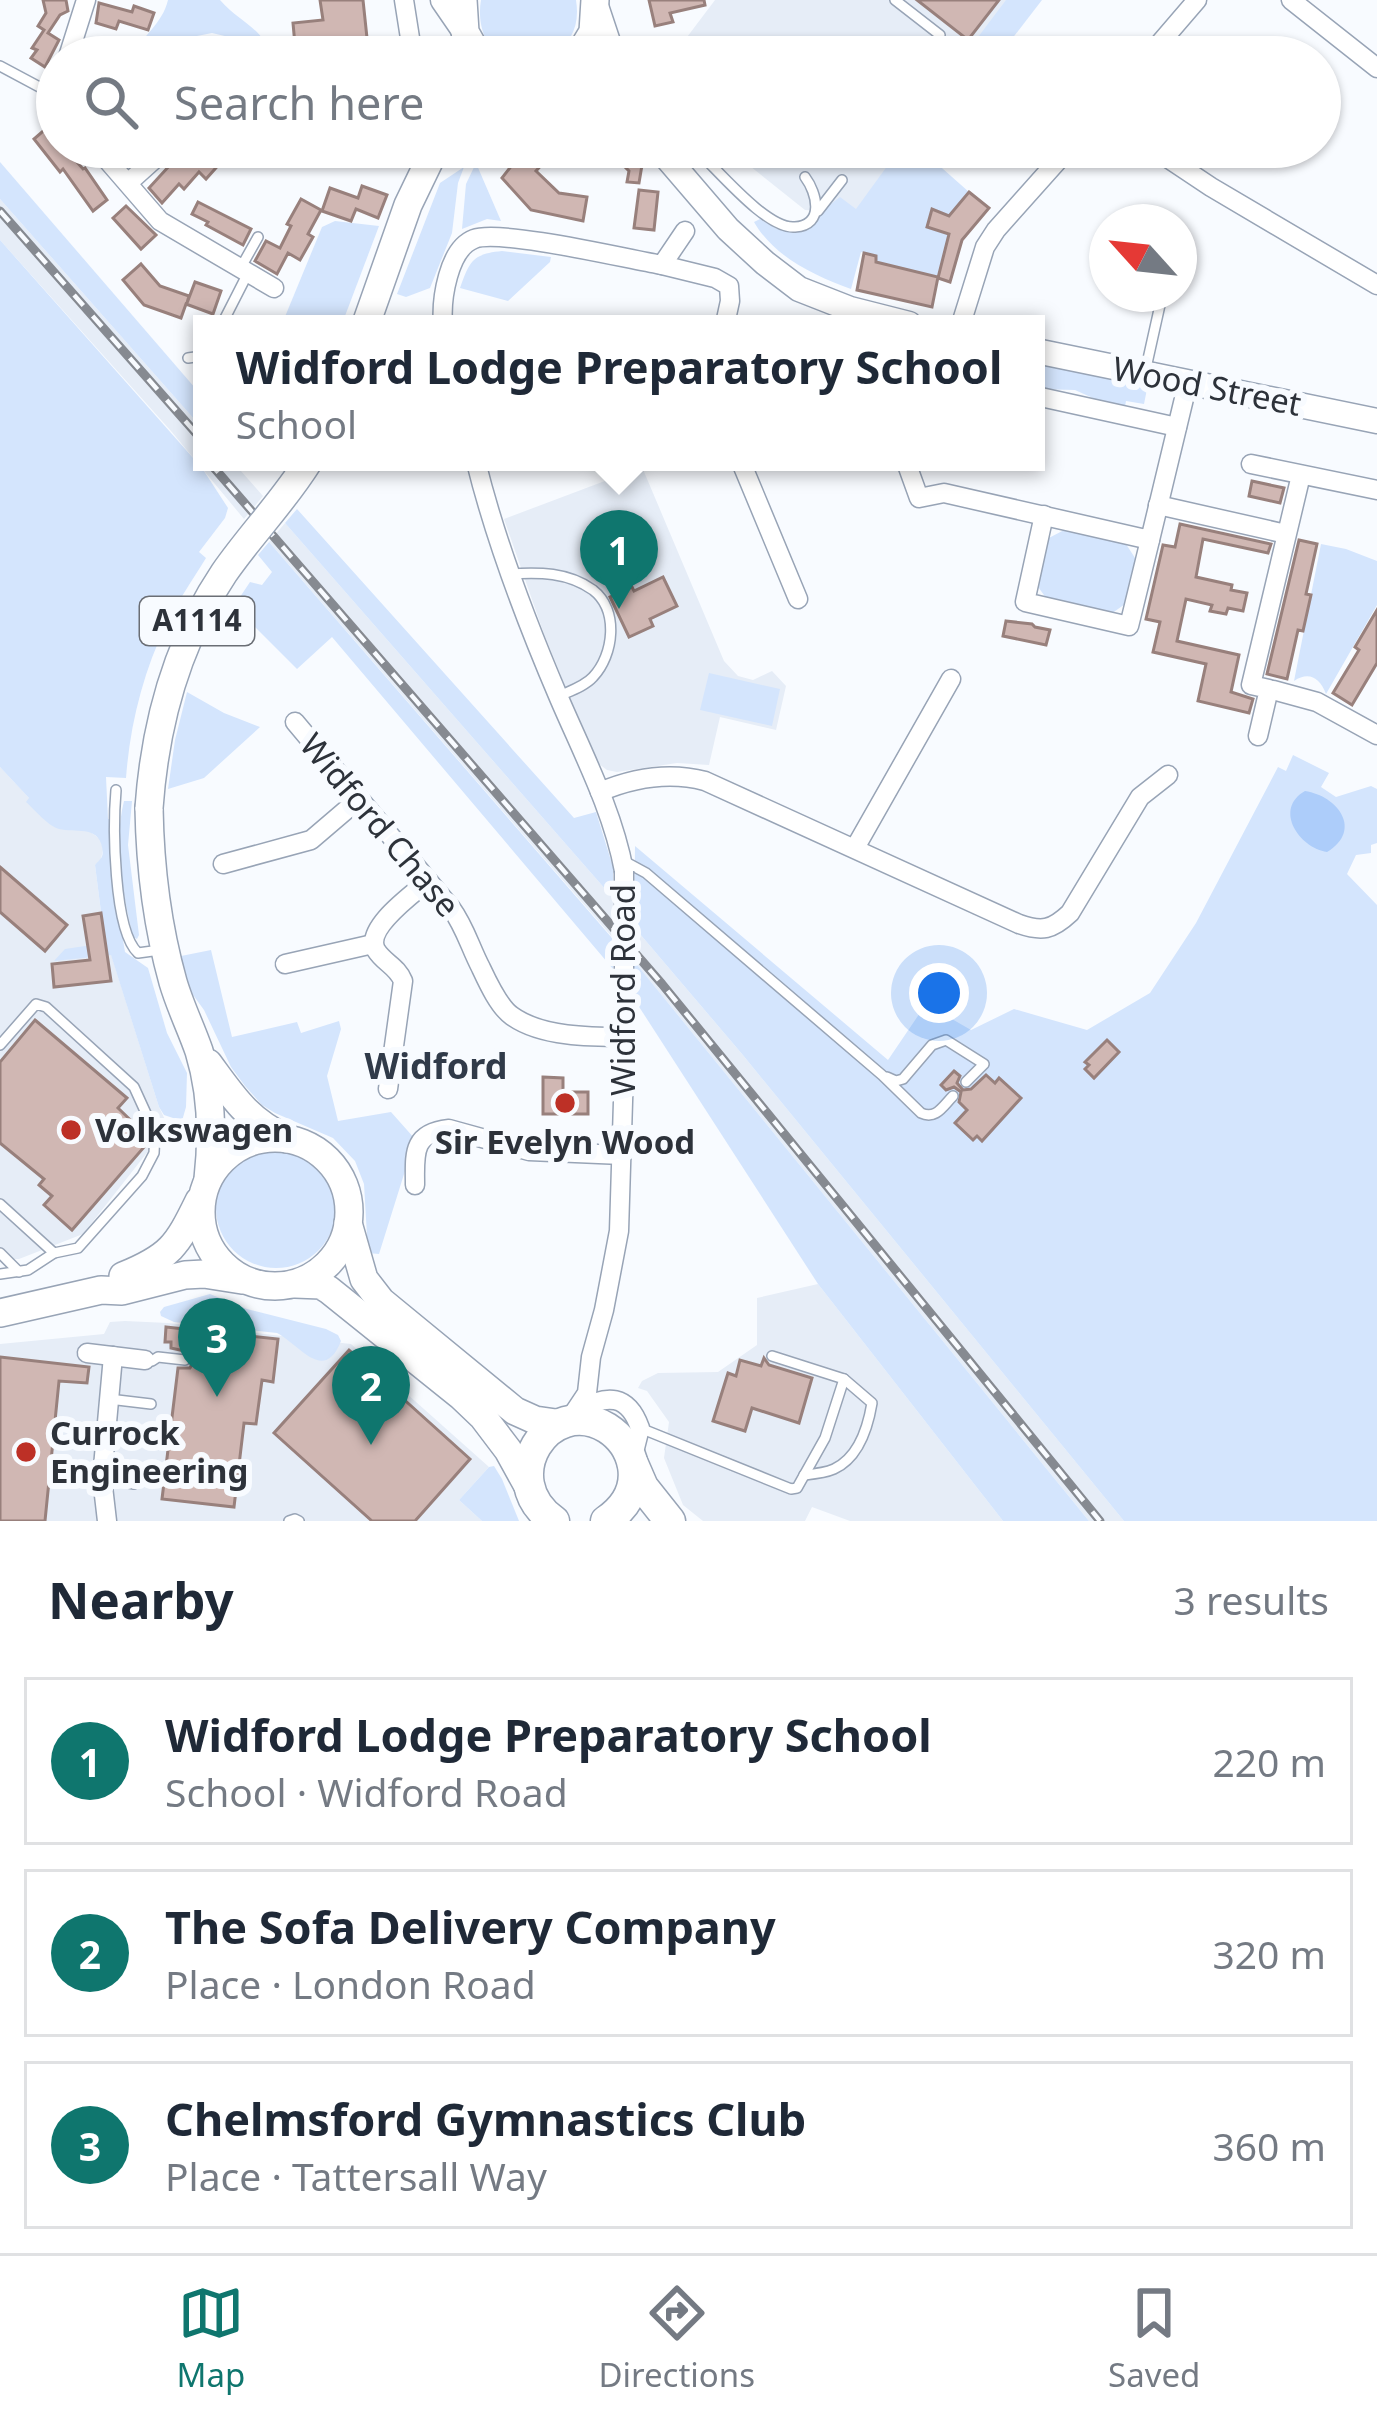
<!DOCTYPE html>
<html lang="en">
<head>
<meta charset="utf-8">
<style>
  body { margin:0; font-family:"Noto Sans",sans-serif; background:#f6f6f7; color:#1f2937 }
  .compass { position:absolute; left:1089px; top:204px; width:108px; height:108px; border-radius:50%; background:#fff; box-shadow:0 3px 9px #0004; rotate:297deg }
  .you { position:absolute; left:939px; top:993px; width:42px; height:42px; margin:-30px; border:9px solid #fff; border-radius:50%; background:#1a73e8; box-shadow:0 0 0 18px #1a73e833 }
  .badge { display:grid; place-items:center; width:78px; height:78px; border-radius:50%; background:#0f766e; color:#fff; font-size:39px; font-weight:700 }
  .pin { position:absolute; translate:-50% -99px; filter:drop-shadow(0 3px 6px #0008) }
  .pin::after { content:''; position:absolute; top:63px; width:42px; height:36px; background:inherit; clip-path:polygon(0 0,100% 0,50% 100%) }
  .popup { position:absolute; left:193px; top:315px; width:852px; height:156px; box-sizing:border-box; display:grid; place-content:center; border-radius:0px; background:#fff; filter:drop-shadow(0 3px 9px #0005); font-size:39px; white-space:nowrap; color:#747a83 }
  .popup b { font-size:45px; color:#1f2937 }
  .popup::after { content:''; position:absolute; left:50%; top:100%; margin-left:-24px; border:24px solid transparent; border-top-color:#fff }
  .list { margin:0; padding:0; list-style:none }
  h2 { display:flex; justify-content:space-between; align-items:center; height:156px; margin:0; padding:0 48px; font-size:51px }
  h2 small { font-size:39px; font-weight:400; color:#747a83 }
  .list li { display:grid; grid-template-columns:78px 1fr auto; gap:36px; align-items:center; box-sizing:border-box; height:168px; margin:0 24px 24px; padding:0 24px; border:3px solid #e0e1e3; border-radius:0px }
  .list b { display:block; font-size:45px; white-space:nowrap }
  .list p { margin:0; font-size:39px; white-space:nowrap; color:#747a83 }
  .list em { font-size:39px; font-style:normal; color:#747a83 }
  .icon { flex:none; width:66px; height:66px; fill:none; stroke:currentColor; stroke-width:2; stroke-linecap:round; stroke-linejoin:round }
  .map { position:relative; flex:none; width:1377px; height:1521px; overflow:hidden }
  .search { position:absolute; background:#fff; box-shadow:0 3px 9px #0004; left:36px; right:36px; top:36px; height:132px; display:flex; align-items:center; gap:30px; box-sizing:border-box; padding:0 42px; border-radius:66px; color:#747a83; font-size:45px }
  .sheet { height:732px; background:#fff }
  nav { display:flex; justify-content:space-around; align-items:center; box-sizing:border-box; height:168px; border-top:3px solid #e0e1e3; background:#fff; font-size:33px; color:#747a83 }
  nav a { display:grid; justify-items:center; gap:6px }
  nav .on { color:#0f766e }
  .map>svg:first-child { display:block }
  .built { fill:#e6edf7 }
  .green { fill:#d4e5fd }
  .water { fill:#adcdfa }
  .building { fill:#d0b7b3; stroke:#98807c; stroke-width:3 }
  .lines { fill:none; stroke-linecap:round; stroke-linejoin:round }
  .service-casing { stroke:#98a4b6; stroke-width:12 }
  .minor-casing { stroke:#98a4b6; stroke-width:21 }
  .secondary-casing { stroke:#98a4b6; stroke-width:27 }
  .primary-casing { stroke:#98a4b6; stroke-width:30 }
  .trunk-casing { stroke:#98a4b6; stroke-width:33 }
  .service { stroke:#fff; stroke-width:9 }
  .minor { stroke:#fff; stroke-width:18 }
  .secondary { stroke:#fff; stroke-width:24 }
  .primary { stroke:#fff; stroke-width:27 }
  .trunk { stroke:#fff; stroke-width:30 }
  .rail-casing { stroke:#868a91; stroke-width:9 }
  .rail { stroke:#f8fbff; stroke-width:4.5; stroke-dasharray:14; stroke-linecap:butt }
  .minor-bridge-casing { stroke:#98a4b6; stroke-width:21; stroke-linecap:butt }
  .primary-bridge-casing { stroke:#98a4b6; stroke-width:30; stroke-linecap:butt }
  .minor-bridge { stroke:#fff; stroke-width:18 }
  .primary-bridge { stroke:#fff; stroke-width:27 }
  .poi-dot { fill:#bd3026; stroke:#f8fbff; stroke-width:4.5 }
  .labels { text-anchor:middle; stroke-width:12; stroke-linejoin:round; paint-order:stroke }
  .shield { fill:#f8fbff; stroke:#6a6e75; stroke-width:3 }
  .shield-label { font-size:30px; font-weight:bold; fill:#2d323a }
  .street-label { font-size:33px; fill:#2d323a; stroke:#f8fbff }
  .poi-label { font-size:33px; font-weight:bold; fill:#2d323a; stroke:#f8fbff; text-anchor:start }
  .neighbourhood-label { font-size:36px; font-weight:bold; fill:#303a49; stroke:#f8fbff }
</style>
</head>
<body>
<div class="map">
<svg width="1377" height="1521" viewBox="0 0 1377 1521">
  <rect width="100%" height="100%" fill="#f8fbff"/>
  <g class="built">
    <path d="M715,0H1013L972,57H672Z"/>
    <path d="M726,147H907L859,214L805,210Z"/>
    <path d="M0,199L202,428V462H233L263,496L244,519L171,431L0,240Z"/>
    <path d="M642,467L724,661L738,676L753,680L772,671L786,686L776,730L720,717L709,765L677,763L617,772L607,770L599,764L593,754L544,634L504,519Z"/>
    <path d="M285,523L613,898V938L269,542Z"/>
    <path d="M0,767L30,799L70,828L89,831L100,839L103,849L101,859L95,865L105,943L56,960L111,954L159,1107L168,1126L83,1234L19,1259H0Z"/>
    <path d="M634,927L742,1054L1124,1521H1089L634,961Z"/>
    <path d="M818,1284L1003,1521H850L812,1507L805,1521H703L683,1505L664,1458L669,1422L647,1391L638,1388L642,1381L658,1373L718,1372L757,1345V1298Z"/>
    <path d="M125,1321L168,1323L351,1344L489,1467L459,1500L482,1521H0V1344L104,1334L110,1322Z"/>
  </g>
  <g class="green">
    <path d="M168,0H220C240,23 260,25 273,57H230L233,50L229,37L212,33L187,38L173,57H132C142,35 162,25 168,0Z"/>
    <path d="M481,0H576C580,25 572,43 551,57C538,57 523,59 510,57C484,53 477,22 481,0Z"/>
    <path d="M1006,0H1042L998,57H963Z"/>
    <path d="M901,147H929L925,153L969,192L948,217L933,210L927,227L949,234L938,278L876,264V256L861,252L851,289C815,276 774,257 754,222L760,219L777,229L778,223L802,226L840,197L856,209Z"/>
    <path d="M0,162L202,396V428L0,199Z"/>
    <path d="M476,163L501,221L487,219L462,229L466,184Z"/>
    <path d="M464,167L458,183L452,233L430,288L406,297L397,294L440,183Z"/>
    <path d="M335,221L379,226L342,324H282L322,227Z"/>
    <path d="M0,240L202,468L228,508L225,518L199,552L206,558C193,579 178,601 167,623C143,672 130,725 126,778L106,777L108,819L114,820L112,874L125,952L148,968L167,1033L187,1073L186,1107L182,1121L164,1115L159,1107L111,955L54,961L65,949L105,943L95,865C101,858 104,858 102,847C98,825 74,833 59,829C48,826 35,810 26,802L29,798L0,767Z"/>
    <path d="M502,251L551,257L550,262L508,301L460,288C470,261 472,254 502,251Z"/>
    <path d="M1036,362L1148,384L1144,404L1126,401L1124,412L1075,390L1036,389Z"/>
    <path d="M297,509L574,818L596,812L613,867V898L285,523Z"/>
    <path d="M1068,528L1124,541L1137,561L1128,602L1108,616L1049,602L1036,584L1045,540Z"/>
    <path d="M269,542L612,938L613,969L332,637L297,669L234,606L250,582L262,585L272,572L258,555Z"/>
    <path d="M1321,544L1346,549L1377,561V605L1326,694C1320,678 1309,671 1294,681Z"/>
    <path d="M709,673L780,689L772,726L700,710Z"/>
    <path d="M187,692L224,713L260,727L204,778L168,789L175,740Z"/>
    <path d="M1293,755L1329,773L1321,787L1336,797L1371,786L1377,789V843L1371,845V853L1356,855L1347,874L1377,905V1521H1124L742,1054L634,927L635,846L888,1060L926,1004L971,1030L1014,1009L1087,1030L1150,993L1196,923L1278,767L1286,771Z"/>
    <path d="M124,801H132L128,845L139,935L137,939L133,937C123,893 113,845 124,801Z"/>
    <path d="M211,950L232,1037L297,1022L301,1033L339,1021L341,1029L327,1076L338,1121L391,1112L415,1139L379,1254L368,1253L364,1184L355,1161L333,1138L275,1113L262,1105L245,1086L231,1067L204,1010L188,988L181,956Z"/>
    <path d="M634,961L1089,1521H1003L818,1284L634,999Z"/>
    <circle cx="276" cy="1208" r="60"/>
    <path d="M210,1294L247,1309L326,1329L338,1335L341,1341C324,1384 300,1345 277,1333L174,1322L161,1316L160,1312L164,1307Z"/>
    <path d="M494,1466L502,1479L519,1521H482L459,1500L489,1467Z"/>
  </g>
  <path class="water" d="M1305,791C1338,796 1363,830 1327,852C1299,848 1273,809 1305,791Z"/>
  <g class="building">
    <path d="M43,0H66L68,11L60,15L48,33L59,40L45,67L31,58L37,50L32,48L44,30L38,26L46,13Z"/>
    <path d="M320,0H363L369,57H335L333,41L295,45L293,23L323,20Z"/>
    <path d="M649,0H704L705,5L670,13L673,22L655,26Z"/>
    <path d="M917,0H999L968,40Z"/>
    <path d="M99,3L132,12L134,6L154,13L148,30L119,21L116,29L96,23Z"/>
    <path d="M50,125L57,133V147H64L83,169L85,168L107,200L93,211L63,169L60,172L34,139Z"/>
    <path d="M202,147H207L222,161L206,179L199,172L184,189L179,184L162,203L149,188L181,153L190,161Z"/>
    <path d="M526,147H558L536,171L559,193L587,197L583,221L531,210L502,178Z"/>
    <path d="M605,147H624L642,165L639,183L627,182L629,171Z"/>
    <path d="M362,186L387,195L378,218L356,209L351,221L322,211L330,188L358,198Z"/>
    <path d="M639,190L658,192L654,230L634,228Z"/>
    <path d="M969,192L989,208L962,240L950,282L938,278L949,234L927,227L932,209L949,216Z"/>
    <path d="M301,199L321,210L308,234L313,237L300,260L288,253L277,274L255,261L266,241L280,248L291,226L287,224Z"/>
    <path d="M198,202L251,229L243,245L206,225L208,222L192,214Z"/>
    <path d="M126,206L156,235L141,249L113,218Z"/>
    <path d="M864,253L876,256V262L938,277L932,307L857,290Z"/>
    <path d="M141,264L160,286L189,296L187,303L195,282L221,291L213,314L186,304L181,318L144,305L123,280Z"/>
    <path d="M1252,481L1284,488L1280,503L1249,496Z"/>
    <path d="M1180,524L1271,544L1268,553L1203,539L1196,577L1232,585L1231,590L1247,593L1243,611L1228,608L1226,614L1210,611L1212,605L1186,599L1177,641L1239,655L1231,692L1253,699L1249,713L1198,701L1206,664L1153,652L1160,622L1146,619L1163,545L1175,547Z"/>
    <path d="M1299,540L1317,544L1306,594L1311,595L1303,631L1298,630L1287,679L1267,674Z"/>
    <path d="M663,577L677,606L650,619L653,626L629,637L610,597L632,587L634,591Z"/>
    <path d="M1377,610V663L1352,705L1333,693L1359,650L1355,647Z"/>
    <path d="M1006,621L1032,624L1035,627L1050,630L1046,645L1003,636Z"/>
    <path d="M0,867L67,925L45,951L0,912Z"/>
    <path d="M101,913L111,981L54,987L52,964L90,960L83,916Z"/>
    <path d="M35,1020L127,1098L118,1108L146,1135L145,1146L72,1230L44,1205L52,1196L39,1185L44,1179L0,1143V1062Z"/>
    <path d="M1107,1040L1119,1052L1094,1078L1085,1069L1089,1065L1085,1062Z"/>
    <path d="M954,1071L960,1076L957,1083L963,1090L971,1089L986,1075L995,1083L999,1078L1021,1098L982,1141L977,1136L973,1140L955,1123L967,1110L959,1102L961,1092L954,1087L946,1090L941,1085Z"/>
    <path d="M543,1077L563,1078V1092H588V1114H543Z"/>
    <path d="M166,1327L278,1339L273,1382L262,1380L256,1424L244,1423L234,1507L162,1499L178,1368H190L194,1360L189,1352L171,1348V1342H165Z"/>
    <path d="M349,1350L470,1459L415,1521H372L274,1433Z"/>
    <path d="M0,1357L89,1367L87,1383L59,1381L45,1521H0Z"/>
    <path d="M764,1358L769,1365L812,1378L799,1423L752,1408L745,1431L713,1421L728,1373L736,1376L740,1360L761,1366Z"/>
  </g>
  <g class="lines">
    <defs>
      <g id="service">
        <path d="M895,0L940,35"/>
        <path d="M0,66L45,90L57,88"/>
        <path d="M693,147C715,166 766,230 795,227C825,225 817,193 805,177"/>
        <path d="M818,211L842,180"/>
        <path d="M240,269L258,237"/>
        <path d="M222,324L248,273"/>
        <path d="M188,358L202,356"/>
        <path d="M1146,368L1160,305L1147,294"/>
        <path d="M509,574C539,572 568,572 593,590C619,610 614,655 593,677C585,686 570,691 559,696"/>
        <path d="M116,790C113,824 113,930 138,953L160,950"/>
        <path d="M622,860L646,873L882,1075L921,1113C936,1120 943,1106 953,1096"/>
        <path d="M0,1045L36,1004L46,1007L134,1087L155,1133L154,1153L142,1176L78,1248L54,1253L28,1270L0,1274"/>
        <path d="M887,1077L896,1081L903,1079L932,1045L946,1040L984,1064L966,1082"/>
        <path d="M0,1204L54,1253"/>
        <path d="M0,1253L19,1272"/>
        <path d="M145,1360L152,1361L158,1357L185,1360"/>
        <path d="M109,1399L151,1404"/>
        <path d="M640,1428L791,1489L797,1488L825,1438L844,1379L772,1356"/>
        <path d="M804,1475C814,1474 825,1473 834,1469C858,1458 868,1427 872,1403L844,1379"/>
        <path d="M102,1478L134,1484L142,1479"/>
        <path d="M289,1521L295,1519L299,1521"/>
      </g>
      <g id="minor">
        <path d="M404,0L413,57"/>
        <path d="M1291,0L1377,68"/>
        <path d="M68,57L86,0"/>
        <path d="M1148,57L1197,0"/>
        <path d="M96,147L160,221L274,288"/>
        <path d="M1151,147L1211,187L1377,285"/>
        <path d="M128,183L168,147"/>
        <path d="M662,265L715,278L729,286L730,301L725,324"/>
        <path d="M443,324C441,300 448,249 474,239C500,229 628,259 662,265L685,231"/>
        <path d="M961,324L985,247L996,230L1070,147"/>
        <path d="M1036,396L1177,427"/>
        <path d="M476,462C496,543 526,621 559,698C583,754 613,811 624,871"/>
        <path d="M741,462L798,599"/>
        <path d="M906,462L919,498L944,493L1150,540L1188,382"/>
        <path d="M1251,464L1377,490"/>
        <path d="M1158,505L1286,534"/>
        <path d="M1044,515L1025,602L1129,626L1150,540"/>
        <path d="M1273,690L1317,702L1377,735"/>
        <path d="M295,722L451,908C465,927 470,947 481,968C488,983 499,1007 512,1016C541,1037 591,1037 625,1037"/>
        <path d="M1258,736L1269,689L1251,685L1301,475"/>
        <path d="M600,792C633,778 670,772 705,781L1019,924C1042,932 1052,930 1070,913L1140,797L1168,775"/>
        <path d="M855,848L951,679"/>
        <path d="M223,864L311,840L359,799"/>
        <path d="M285,964L373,944"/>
        <path d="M388,1089L403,981C397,966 384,963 376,950C364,928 413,894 428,881"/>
        <path d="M415,1185C415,1155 411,1133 449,1129L529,1151L622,1155"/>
        <path d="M87,1353L145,1360"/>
        <path d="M579,1410C607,1394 628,1394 640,1428L632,1460"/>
        <path d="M567,1423L587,1393L591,1357L604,1310L619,1231L625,1037L624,992"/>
        <path d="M107,1521L102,1478L113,1356"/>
      </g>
      <g id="secondary">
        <path d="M443,0L465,32"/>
        <path d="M596,6L613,57"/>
        <path d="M654,147L662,152L728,229L765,263L799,289L850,309L909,324"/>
        <path d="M1036,351L1377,421"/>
      </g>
      <g id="primary">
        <path d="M463,0L465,32L479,57"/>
        <path d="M578,57L593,32L595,0"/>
        <path d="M366,324L408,205L436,147"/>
        <path d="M149,808C150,867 157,925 173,982C180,1006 191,1028 199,1051C212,1093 213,1135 208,1179"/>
        <path d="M208,1063C233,1097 247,1120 287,1139"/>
        <circle cx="275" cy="1212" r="74"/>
        <path d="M348,1223L364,1279L381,1301L515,1411L535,1420L563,1424"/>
        <path d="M123,1276C170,1257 177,1246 199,1201"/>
        <path d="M295,1284L321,1285L329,1290L461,1396L483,1417L508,1450L529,1488"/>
        <path d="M0,1313L101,1290L122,1291L185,1275L204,1274L242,1280"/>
      </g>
      <g id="trunk">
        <path d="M633,1464L643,1487L670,1521"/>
        <path d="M554,1521C494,1479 549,1393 607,1428C621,1437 630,1450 633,1466C637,1490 625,1508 606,1521"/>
      </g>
    </defs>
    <use href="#service" class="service-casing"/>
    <use href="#minor" class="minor-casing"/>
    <use href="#secondary" class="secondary-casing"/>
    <use href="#primary" class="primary-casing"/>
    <use href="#trunk" class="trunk-casing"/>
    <use href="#service" class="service"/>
    <use href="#minor" class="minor"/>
    <use href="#secondary" class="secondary"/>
    <use href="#primary" class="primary"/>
    <use href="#trunk" class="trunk"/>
    <defs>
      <g id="rail">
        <path d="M0,211L202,440"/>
        <path d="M209,462L662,984L1100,1521"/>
      </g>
    </defs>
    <use href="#rail" class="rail-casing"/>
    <use href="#rail" class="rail"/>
    <defs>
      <path id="minor-bridge" d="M624,992V871"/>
      <path id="primary-bridge" d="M149,808C155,724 177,643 224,573C251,534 283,502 308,462"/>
    </defs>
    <use href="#minor-bridge" class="minor-bridge-casing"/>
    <use href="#primary-bridge" class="primary-bridge-casing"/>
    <use href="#minor-bridge" class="minor-bridge"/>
    <use href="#primary-bridge" class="primary-bridge"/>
  </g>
  <g class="poi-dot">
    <circle cx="565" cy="1103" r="12"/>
    <circle cx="71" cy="1130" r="12"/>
    <circle cx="26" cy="1452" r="12"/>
  </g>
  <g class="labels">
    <rect class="shield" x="140" y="597" width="114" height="48" rx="9"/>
    <g class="shield-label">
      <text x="197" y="631">A1114</text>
    </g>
    <g class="street-label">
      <text transform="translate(1207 386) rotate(11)" y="12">Wood Street</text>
      <text transform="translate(380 825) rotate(50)" y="12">Widford Chase</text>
      <text transform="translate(623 990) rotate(-90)" y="12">Widford Road</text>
    </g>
    <g class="poi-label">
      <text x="95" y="1142">Volkswagen</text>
      <text x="565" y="1154" text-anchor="middle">Sir Evelyn Wood</text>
      <text x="50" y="1445">Currock<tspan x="50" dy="38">Engineering</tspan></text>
    </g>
    <g class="neighbourhood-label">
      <text x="436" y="1079">Widford</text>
    </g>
  </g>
</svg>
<svg class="compass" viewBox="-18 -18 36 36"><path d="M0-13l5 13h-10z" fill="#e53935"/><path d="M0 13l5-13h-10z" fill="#747a83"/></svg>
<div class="you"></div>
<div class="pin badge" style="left:619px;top:609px">1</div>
<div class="popup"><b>Widford Lodge Preparatory School</b>School</div>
<div class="pin badge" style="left:371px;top:1445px">2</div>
<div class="pin badge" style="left:217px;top:1397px">3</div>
<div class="search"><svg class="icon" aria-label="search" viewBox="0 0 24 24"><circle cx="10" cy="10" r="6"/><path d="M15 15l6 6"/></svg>Search here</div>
</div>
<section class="sheet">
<h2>Nearby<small>3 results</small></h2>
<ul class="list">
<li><span class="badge">1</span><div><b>Widford Lodge Preparatory School</b><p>School · Widford Road</p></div><em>220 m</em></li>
<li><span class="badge">2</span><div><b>The Sofa Delivery Company</b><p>Place · London Road</p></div><em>320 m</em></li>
<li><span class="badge">3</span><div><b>Chelmsford Gymnastics Club</b><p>Place · Tattersall Way</p></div><em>360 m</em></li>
</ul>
</section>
<nav>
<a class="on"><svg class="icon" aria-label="map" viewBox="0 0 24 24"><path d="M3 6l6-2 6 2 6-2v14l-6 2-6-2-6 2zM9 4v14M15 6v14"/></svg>Map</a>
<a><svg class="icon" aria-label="directions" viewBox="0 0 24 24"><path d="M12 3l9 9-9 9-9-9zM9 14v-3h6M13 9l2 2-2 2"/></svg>Directions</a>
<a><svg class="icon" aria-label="saved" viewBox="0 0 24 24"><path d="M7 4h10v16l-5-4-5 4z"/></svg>Saved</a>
</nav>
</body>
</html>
